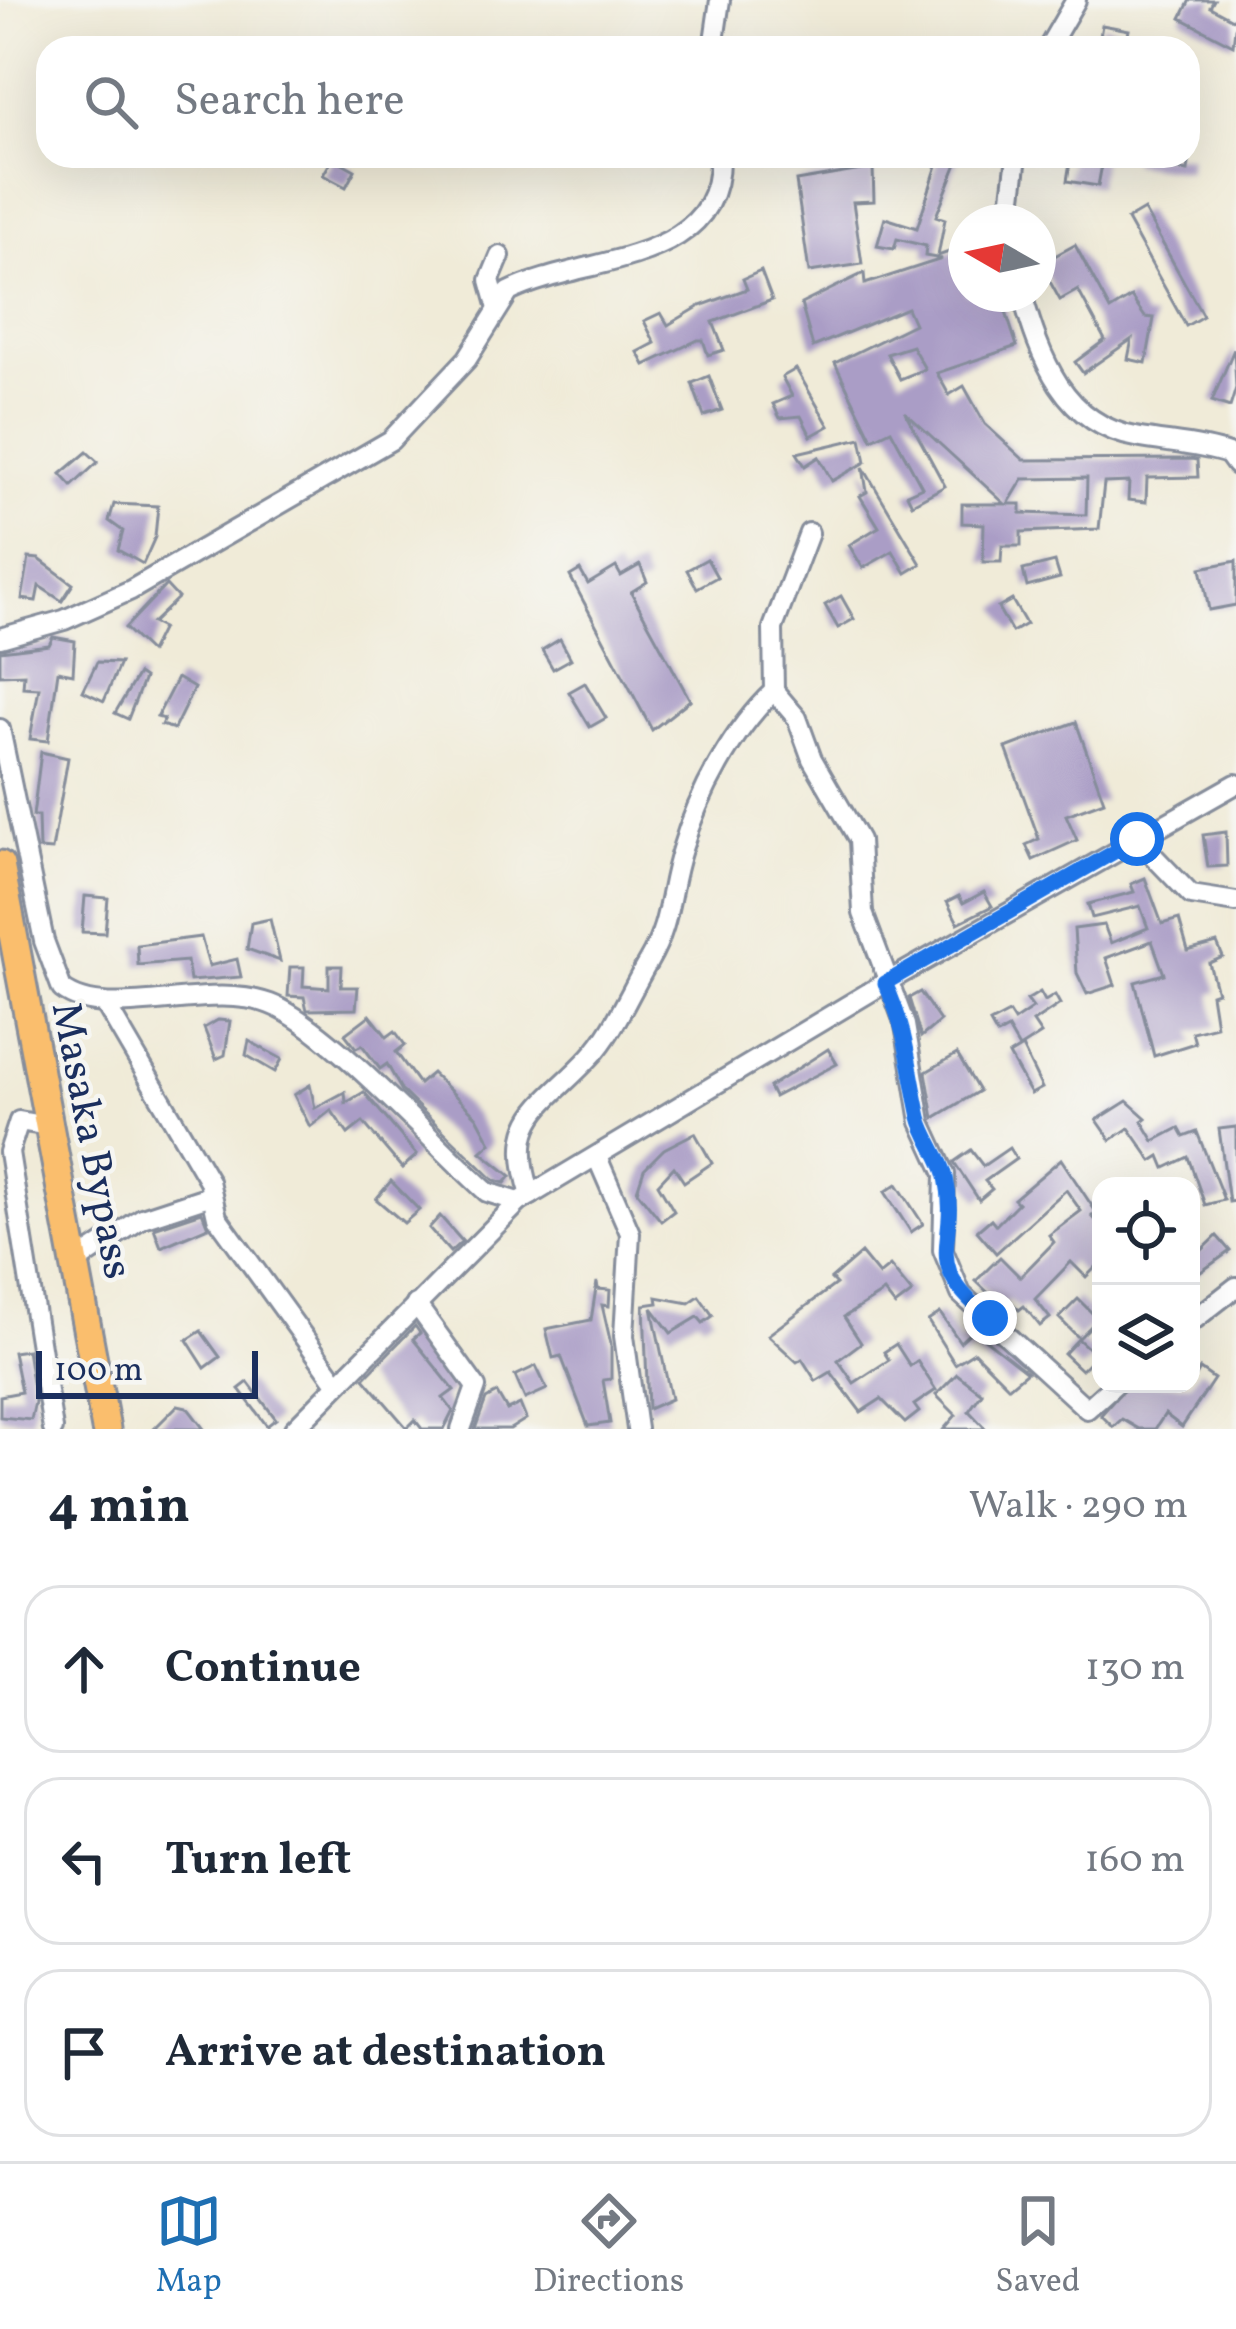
<!DOCTYPE html>
<html lang="en">
<head>
<meta charset="utf-8">
<style>
  body { margin:0; font-family:Vollkorn,serif; background:#f2f2f3; color:#1f2937 }
  .controls { position:absolute; right:36px; bottom:36px; display:grid; overflow:hidden; border-radius:24px; box-shadow:0 12px 48px #0002 }
  .controls button { width:108px; height:108px; display:grid; place-items:center; padding:0; border:0; border-bottom:3px solid #e0e1e3; background:#fff; color:#1f2937; font:60px sans-serif }
  .compass { position:absolute; left:948px; top:204px; width:108px; height:108px; border-radius:50%; background:#fff; box-shadow:0 12px 48px #0002; rotate:279deg }
  .scale { position:absolute; left:36px; bottom:30px; width:222px; box-sizing:border-box; padding-left:12px; border:6px solid #1b2f5e; border-top:0; font-size:33px; line-height:42px; white-space:nowrap; color:#1b2f5e; -webkit-text-stroke:9px #f6f6f2; paint-order:stroke }
  .stop { position:absolute; width:36px; height:36px; margin:-27px; border:9px solid #1a73e8; border-radius:50%; background:#fff }
  .stop.end { background:#1a73e8; border-color:#fff; box-shadow:0 3px 12px #0008 }
  .list { margin:0; padding:0; list-style:none }
  h2 { display:flex; justify-content:space-between; align-items:center; height:156px; margin:0; padding:0 48px; font-size:51px }
  h2 small { font-size:39px; font-weight:400; color:#747a83 }
  .list li { display:grid; grid-template-columns:78px 1fr auto; gap:36px; align-items:center; box-sizing:border-box; height:168px; margin:0 24px 24px; padding:0 24px; border:3px solid #e0e1e3; border-radius:36px }
  .list b { display:block; font-size:45px; white-space:nowrap }
  .list em { font-size:39px; font-style:normal; color:#747a83 }
  .icon { flex:none; width:66px; height:66px; fill:none; stroke:currentColor; stroke-width:2; stroke-linecap:round; stroke-linejoin:round }
  .map { position:relative; flex:none; width:1236px; height:1429px; overflow:hidden }
  .search { position:absolute; background:#fff; box-shadow:0 12px 48px #0002; left:36px; right:36px; top:36px; height:132px; display:flex; align-items:center; gap:30px; box-sizing:border-box; padding:0 42px; border-radius:36px; color:#747a83; font-size:45px }
  .sheet { height:732px; background:#fff }
  nav { display:flex; justify-content:space-around; align-items:center; box-sizing:border-box; height:168px; border-top:3px solid #e0e1e3; background:#fff; font-size:33px; color:#747a83 }
  nav a { display:grid; justify-items:center; gap:6px }
  nav .on { color:#1f6fb2 }
  .map>svg:first-child { display:block }
  .building { fill:#aa9dc6; fill-rule:evenodd }
  .lines { fill:none; stroke-linecap:round; stroke-linejoin:round }
  .minor-casing { stroke:#868d9b; stroke-width:24 }
  .highway-casing { stroke:#868d9b; stroke-width:33 }
  .minor { stroke:#fff; stroke-width:18 }
  .highway { stroke:#fabe6d; stroke-width:27 }
  .route { stroke:#1a73e8; stroke-width:15 }
  .labels { text-anchor:middle; stroke-width:9; stroke-linejoin:round; paint-order:stroke }
  .street-label { font-size:42px; fill:#1b2f5e; stroke:#f6f6f2 }
</style>
</head>
<body>
<div class="map">
<svg width="1236" height="1429" viewBox="0 0 1236 1429">
  <rect width="100%" height="100%" fill="#f6f6f2"/>
  <filter id="ink" filterUnits="userSpaceOnUse"><feTurbulence type="fractalNoise" baseFrequency=".00833" numOctaves="2"/><feDisplacementMap in="SourceGraphic" scale="24" xChannelSelector="R" yChannelSelector="G"/><feConvolveMatrix kernelMatrix="1 2 1 2 8 2 1 2 1" color-interpolation-filters="sRGB"/></filter>
  <filter id="wash" filterUnits="userSpaceOnUse"><feTurbulence type="fractalNoise" baseFrequency=".004" numOctaves="4" result="noise"/><feDisplacementMap in="SourceGraphic" scale="48" xChannelSelector="R" yChannelSelector="G"/><feGaussianBlur stdDeviation="2.7" result="paint"/><feColorMatrix in="noise" values="0 0 0 0 0 0 0 0 0 0 0 0 0 0 0 0 0 1.4 0 .05"/><feComposite in="paint" operator="in"/></filter>
  <g filter="url(#wash)">
    <rect width="100%" height="100%" fill="#f0ebd8"/>
    <g id="blocks">
      <g class="building">
        <path d="M1190,0H1214L1210,7L1236,21L1233,45L1181,18Z"/>
        <path d="M1102,25L1129,30L1125,48H1098Z"/>
        <path d="M940,156H960L936,216L945,219L938,256L966,246V294H1000L1017,346L937,373L949,395L964,386L985,424L1024,460L1191,459L1197,460L1198,477L1147,478L1146,502L1128,500L1129,482L1104,483L1099,529L1021,532V546H1002L1001,562H983L984,524L962,523V504H1005L905,412L945,486L912,504L907,494L922,487L891,430L872,439L835,363L914,324L907,308L813,347L801,304L864,273L865,284L942,259L925,256L926,246L897,239L894,249L877,246L885,218L917,228ZM912,346L925,369L900,379L887,354ZM1087,478L1086,515L1021,513V504H1008L1023,479Z"/>
        <path d="M1071,156L1103,159L1098,186L1067,181Z"/>
        <path d="M1132,156H1190L1188,171L1132,164Z"/>
        <path d="M333,158L355,170L346,187L323,175Z"/>
        <path d="M873,168L874,201L853,202L862,264L809,272L796,181Z"/>
        <path d="M1144,210L1203,316L1186,326L1127,220Z"/>
        <path d="M1075,245L1110,310L1131,297L1145,317L1154,318L1146,363L1128,359L1132,339L1083,373L1075,362L1105,340L1078,290L1060,300L1038,260L1047,250L1051,258Z"/>
        <path d="M761,271L772,300L713,322L724,350L708,355L703,340H698L645,365L638,352L655,343L644,321L661,313L668,325L700,306L747,289L743,279Z"/>
        <path d="M1234,349L1236,388L1230,407L1212,401Z"/>
        <path d="M796,369L829,426L811,436L801,416L780,418L773,404L792,396L782,377Z"/>
        <path d="M709,376L722,410L704,416L692,383Z"/>
        <path d="M861,438L866,462L832,481L819,457L805,466L797,453Z"/>
        <path d="M87,452L98,462L72,486L61,474Z"/>
        <path d="M863,467L921,564L906,573L893,551L863,568L849,545L879,527L860,496L867,492Z"/>
        <path d="M114,504L158,506L155,537L143,564L118,550L123,531L109,521Z"/>
        <path d="M29,558L39,559L73,584L62,601L39,586L36,601L22,599Z"/>
        <path d="M707,559L717,577L697,588L687,570Z"/>
        <path d="M1236,561V605L1209,610L1201,568Z"/>
        <path d="M1055,562L1060,578L1027,587L1023,570Z"/>
        <path d="M640,565L647,582L631,592L690,700L652,730L570,576L580,570L588,584L616,567L621,576Z"/>
        <path d="M166,585L178,598L152,623L162,628L150,652L125,628Z"/>
        <path d="M841,596L854,619L838,628L825,605Z"/>
        <path d="M1012,600L1026,624L1012,632L998,608Z"/>
        <path d="M53,637L75,641L73,674L58,671L48,741L30,739L39,688L23,687L24,674L0,675V651L49,645Z"/>
        <path d="M560,639L571,659L553,669L542,650Z"/>
        <path d="M97,662L120,663L104,701L83,691Z"/>
        <path d="M138,674L144,678L128,719L115,713Z"/>
        <path d="M177,678L194,688L174,729L161,725L164,719L157,717Z"/>
        <path d="M585,683L606,718L590,727L569,692Z"/>
        <path d="M1076,722L1104,801L1066,815L1077,840L1033,860L1026,845L1039,839L1006,748Z"/>
        <path d="M41,752L68,758L52,850L39,849L38,816H33Z"/>
        <path d="M1226,832L1227,866L1208,867L1203,835Z"/>
        <path d="M1145,878L1162,924L1179,919L1188,951L1217,943L1223,957L1209,963L1217,992L1211,994L1216,1026L1192,1032L1195,1043L1154,1056L1135,982L1164,974L1152,941L1106,958L1115,985L1087,994L1077,973L1074,929L1104,925L1111,943L1148,928L1140,906L1092,918L1088,904L1134,892L1131,884Z"/>
        <path d="M984,892L992,906L958,923L947,902L959,896L963,903Z"/>
        <path d="M85,896L108,898L105,933L82,932Z"/>
        <path d="M270,919L280,961L247,949L251,923Z"/>
        <path d="M201,937L209,966L237,959L241,977L190,981L187,961L138,965L137,945Z"/>
        <path d="M329,966H342L341,987H358L356,1009L307,1010L304,997L288,996L290,967H304L303,986L329,988Z"/>
        <path d="M920,992L940,1021L921,1037L909,998Z"/>
        <path d="M1040,992L1045,1001L1055,995L1060,1004L1033,1022L1041,1034L1019,1048L1008,1029L997,1035L990,1023L1009,1013L1014,1021L1033,1008L1027,1000Z"/>
        <path d="M370,1015L387,1037L395,1031L405,1045L396,1052L419,1084L432,1073L477,1117L491,1143L481,1152L511,1176L505,1183L494,1180L402,1091L387,1064L380,1069L362,1045L356,1048L345,1034Z"/>
        <path d="M218,1020L230,1021L225,1055L216,1059L204,1028Z"/>
        <path d="M249,1041L282,1059L275,1072L246,1055Z"/>
        <path d="M1022,1047L1042,1088L1031,1094L1009,1055Z"/>
        <path d="M828,1049L837,1064L774,1097L769,1087Z"/>
        <path d="M957,1054L979,1091L934,1118L926,1072Z"/>
        <path d="M310,1085L315,1108L345,1092L346,1103L364,1092L417,1155L402,1168L363,1122L348,1134L331,1110L310,1127L294,1095Z"/>
        <path d="M1127,1101L1146,1118L1142,1121L1154,1141L1179,1128L1184,1137L1197,1132L1224,1200L1205,1205L1188,1157L1165,1168L1160,1156L1152,1161L1129,1128L1111,1140L1097,1120Z"/>
        <path d="M1236,1127V1201L1229,1202L1219,1129Z"/>
        <path d="M695,1133L712,1163L684,1182L674,1167L658,1184L674,1211L661,1221L637,1191L644,1169L664,1149Z"/>
        <path d="M1009,1148L1016,1159L985,1181L992,1189L979,1200L954,1162L971,1150L983,1166Z"/>
        <path d="M1061,1159L1096,1212L1092,1216L1101,1226V1262L1086,1277L1071,1262L1035,1299L1050,1318L1040,1326L1024,1306L1019,1310L1009,1300L1003,1307L976,1281L1000,1257L1020,1277L1054,1242L1049,1235L1081,1211L1066,1190L996,1253L977,1231L991,1219L996,1225L1018,1203L1014,1199Z"/>
        <path d="M391,1181L419,1210L404,1223L376,1199Z"/>
        <path d="M897,1184L923,1224L911,1232L885,1192Z"/>
        <path d="M202,1212L208,1227L161,1247L154,1228Z"/>
        <path d="M440,1216L462,1241L450,1252L429,1228Z"/>
        <path d="M1217,1236L1230,1251L1191,1279V1243L1199,1253Z"/>
        <path d="M861,1253L879,1275L890,1266L912,1293L895,1306L884,1292L844,1317L861,1343L838,1360L854,1383L889,1360L884,1352L896,1344L910,1366L917,1361L936,1390L914,1405L919,1412L905,1423L881,1399L861,1412L831,1372L816,1381L802,1359L797,1362L768,1335L836,1284L831,1279Z"/>
        <path d="M597,1282L598,1289L610,1290L609,1306L602,1305L611,1344V1379L603,1380L610,1423L588,1426L561,1356L553,1358L546,1329L591,1320Z"/>
        <path d="M699,1296L713,1316L703,1323L698,1317L671,1333L652,1308L671,1399L648,1409L644,1305L658,1303L657,1297L689,1303Z"/>
        <path d="M1078,1299L1098,1319L1079,1338L1059,1318Z"/>
        <path d="M940,1313L960,1342L973,1330L1027,1372L1009,1387L974,1352L955,1364L928,1321Z"/>
        <path d="M415,1326L420,1333L413,1339L454,1390L443,1398L453,1411L444,1429H422L415,1420L407,1428L364,1378Z"/>
        <path d="M201,1331L220,1357L205,1368L187,1340Z"/>
        <path d="M1078,1339L1096,1355L1081,1370L1064,1354Z"/>
        <path d="M27,1350L35,1402L31,1420L0,1417V1396L21,1392L13,1352Z"/>
        <path d="M536,1366L547,1389L525,1399L515,1376Z"/>
        <path d="M1200,1369L1214,1379L1182,1427L1165,1414L1155,1429H1139L1122,1419L1113,1427L1101,1415L1128,1384H1191Z"/>
        <path d="M957,1374L982,1393L969,1411L986,1429H944L956,1415L936,1395Z"/>
        <path d="M248,1382L276,1419L267,1426L239,1389Z"/>
        <path d="M497,1393L507,1410L520,1404L526,1419L510,1429H475L486,1399Z"/>
        <path d="M178,1405L187,1407L204,1429H154Z"/>
      </g>
    </g>
  </g>
  <g filter="url(#ink)">
    <use href="#blocks" fill-opacity="0" stroke="#868d9b" stroke-width="3"/>
    <g class="lines">
      <defs>
        <g id="minor">
          <path d="M713,48L720,0"/>
          <path d="M1048,48L1076,0"/>
          <path d="M1009,222L1017,156"/>
          <path d="M1022,294C1040,358 1064,424 1136,437C1166,443 1198,444 1228,454L1236,465"/>
          <path d="M497,305L490,280L500,256"/>
          <path d="M0,638L64,620L131,590L391,440L467,359L509,292C583,255 722,267 719,156"/>
          <path d="M774,691L797,718L812,759L859,840L863,913L905,1025L921,1122L945,1174L943,1250L961,1294L1087,1409L1115,1384"/>
          <path d="M0,729L44,941L62,989C109,1025 206,980 270,1004C328,1026 435,1146 487,1192L519,1202"/>
          <path d="M1137,839L1191,895L1236,902"/>
          <path d="M106,1005L209,1181L217,1217L337,1383"/>
          <path d="M48,1126L19,1121L9,1152L53,1429"/>
          <path d="M597,1157L630,1233L624,1336L637,1429"/>
          <path d="M531,1195C505,1116 544,1107 590,1057C614,1032 630,992 648,962C672,921 668,892 682,849C698,795 733,729 774,691L773,628L809,533"/>
          <path d="M78,1274L81,1259L142,1218L212,1195"/>
          <path d="M416,1304L476,1387L461,1429"/>
          <path d="M1191,1322L1236,1287"/>
          <path d="M294,1429L519,1202L885,983L1236,784"/>
        </g>
        <path id="highway" d="M0,865L106,1429"/>
      </defs>
      <use href="#minor" class="minor-casing"/>
      <use href="#highway" class="highway-casing"/>
      <use href="#minor" class="minor"/>
      <use href="#highway" class="highway"/>
    </g>
  </g>
  <g class="lines" filter="url(#ink)">
    <path class="route" d="M990,1318C917,1260 961,1246 946,1177C941,1156 925,1138 920,1117C909,1068 907,1030 885,983L1137,839"/>
  </g>
  <g class="labels">
    <g class="street-label">
      <text transform="translate(94 1140) rotate(79)" y="15">Masaka Bypass</text>
    </g>
  </g>
</svg>
<div class="controls">
<button><svg class="icon" aria-label="locate" viewBox="0 0 24 24"><circle cx="12" cy="12" r="6"/><path d="M12 2v4M12 18v4M2 12h4M18 12h4"/></svg></button>
<button><svg class="icon" aria-label="layers" viewBox="0 0 24 24"><path d="M12 4l9 5-9 5-9-5zM3 14l9 5 9-5"/></svg></button>
</div>
<svg class="compass" viewBox="-18 -18 36 36"><path d="M0-13l5 13h-10z" fill="#e53935"/><path d="M0 13l5-13h-10z" fill="#747a83"/></svg>
<div class="scale">100 m</div>
<div class="stop" style="left:1137px;top:839px"></div>
<div class="stop end" style="left:990px;top:1318px"></div>
<div class="search"><svg class="icon" aria-label="search" viewBox="0 0 24 24"><circle cx="10" cy="10" r="6"/><path d="M15 15l6 6"/></svg>Search here</div>
</div>
<section class="sheet">
<h2>4 min<small>Walk · 290 m</small></h2>
<ul class="list">
<li><svg class="icon" aria-label="ahead" viewBox="0 0 24 24"><path d="M12 20V5M6 11l6-6 6 6"/></svg><div><b>Continue</b></div><em>130 m</em></li>
<li><svg class="icon" aria-label="left" viewBox="0 0 24 24"><path d="M17 20v-9H6M10 6l-5 5 5 5"/></svg><div><b>Turn left</b></div><em>160 m</em></li>
<li><svg class="icon" aria-label="arrive" viewBox="0 0 24 24"><path d="M6 21V4h12l-3 4 3 4H6"/></svg><div><b>Arrive at destination</b></div></li>
</ul>
</section>
<nav>
<a class="on"><svg class="icon" aria-label="map" viewBox="0 0 24 24"><path d="M3 6l6-2 6 2 6-2v14l-6 2-6-2-6 2zM9 4v14M15 6v14"/></svg>Map</a>
<a><svg class="icon" aria-label="directions" viewBox="0 0 24 24"><path d="M12 3l9 9-9 9-9-9zM9 14v-3h6M13 9l2 2-2 2"/></svg>Directions</a>
<a><svg class="icon" aria-label="saved" viewBox="0 0 24 24"><path d="M7 4h10v16l-5-4-5 4z"/></svg>Saved</a>
</nav>
</body>
</html>
